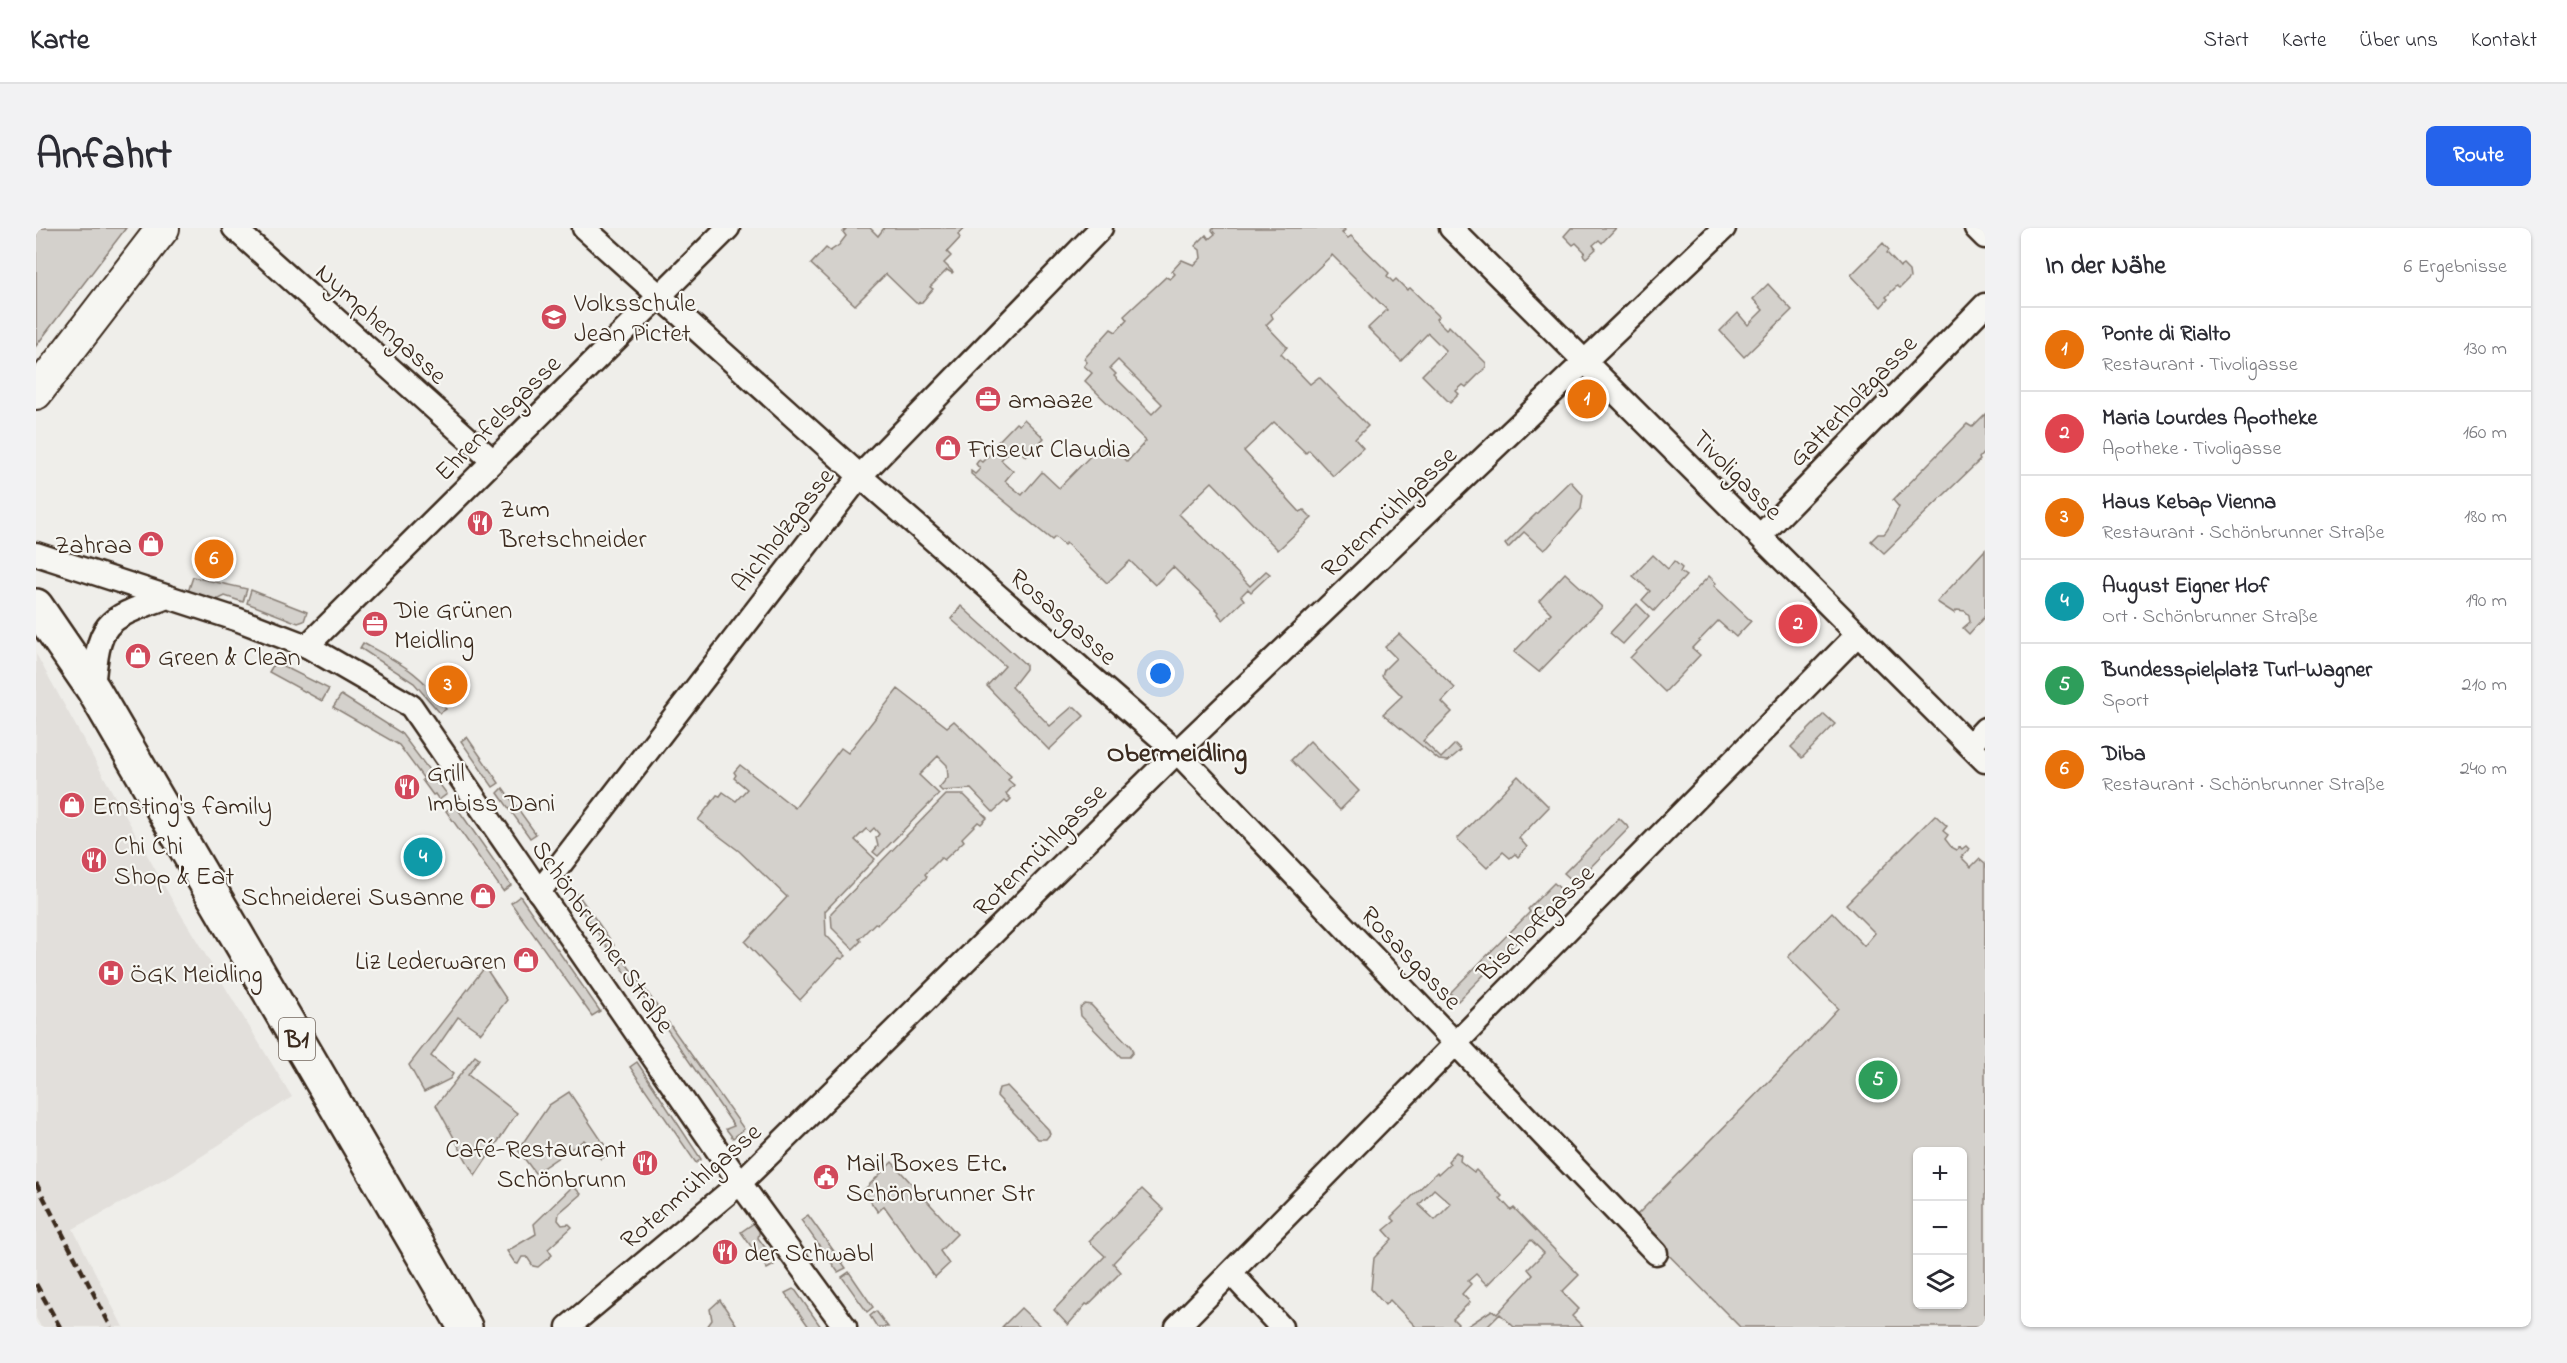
<!DOCTYPE html>
<html lang="de">
<head>
<meta charset="utf-8">
<style>
  body { margin:0; font-family:"Indie Flower",sans-serif; background:#f2f2f3; color:#2b2b33 }
  .controls { position:absolute; right:18px; bottom:18px; display:grid; overflow:hidden; border-radius:9px; box-shadow:0 2px 4px #0004 }
  .controls button { width:54px; height:54px; display:grid; place-items:center; padding:0; border:0; border-bottom:2px solid #e1e1e2; background:#fff; color:#2b2b33; font:30px sans-serif }
  .you { position:absolute; left:1125px; top:446px; width:21px; height:21px; margin:-15px; border:4px solid #fff; border-radius:50%; background:#1a73e8; box-shadow:0 0 0 9px #1a73e833 }
  .badge { display:grid; place-items:center; width:39px; height:39px; border-radius:50%; background:#2563eb; color:#fff; font-size:20px; font-weight:700 }
  .pin { position:absolute; translate:-50% -50%; border:3px solid #fff; box-shadow:0 2px 6px #0006 }
  .list { margin:0; padding:0; list-style:none }
  h2 { display:flex; justify-content:space-between; align-items:center; height:78px; margin:0; padding:0 24px; font-size:26px }
  h2 small { font-size:20px; font-weight:400; color:#7c7c81 }
  .list li { display:grid; grid-template-columns:39px 1fr auto; gap:18px; align-items:center; box-sizing:border-box; height:84px; padding:0 24px; border-top:2px solid #e1e1e2 }
  .list b { display:block; font-size:22px; white-space:nowrap }
  .list p { margin:0; font-size:20px; white-space:nowrap; color:#7c7c81 }
  .list em { font-size:20px; font-style:normal; color:#7c7c81 }
  .icon { flex:none; width:33px; height:33px; fill:none; stroke:currentColor; stroke-width:2; stroke-linecap:round; stroke-linejoin:round }
  .map { position:relative; flex:none; width:1949px; height:1099px; overflow:hidden; border-radius:9px }
  header { display:flex; align-items:center; gap:36px; box-sizing:border-box; height:84px; padding:0 30px; background:#fff; border-bottom:2px solid #e1e1e2 }
  header strong { font-size:28px }
  nav { display:flex; gap:33px; margin-inline-start:auto; font-size:21px }
  .intro { display:flex; align-items:center; justify-content:space-between; box-sizing:border-box; height:144px; padding:0 36px }
  h1 { margin:0; font-size:42px }
  .button { padding:15px 27px; border-radius:9px; background:#2563eb; color:#fff; font-size:21px; font-weight:700 }
  main { display:flex; gap:36px; padding:0 36px }
  aside { flex:1; background:#fff; border-radius:9px; box-shadow:0 2px 4px #0004 }
  .map>svg:first-child { display:block }
  .built { fill:#e2dfdb }
  .green { fill:#d4d1cc; stroke:#887e75; stroke-width:1.5; fill-rule:evenodd }
  .lines { fill:none; stroke-linecap:round; stroke-linejoin:round }
  .street-casing { stroke:#3b2a1e; stroke-width:27 }
  .secondary-casing { stroke:#3b2a1e; stroke-width:36 }
  .primary-casing { stroke:#3b2a1e; stroke-width:38 }
  .street { stroke:#f6f6f2; stroke-width:22 }
  .secondary { stroke:#f6f6f2; stroke-width:32 }
  .primary { stroke:#f6f6f2; stroke-width:33 }
  .rail { stroke:#3b2a1e; stroke-width:4.5; stroke-dasharray:9 4.5; stroke-linecap:butt }
  .labels { text-anchor:middle; stroke-width:4.5; stroke-linejoin:round; paint-order:stroke }
  .shield { fill:#f6f6f2; stroke:#73675e; stroke-width:1.5 }
  .shield-label { font-size:24px; font-weight:bold; fill:#3b2a1e }
  .poi-label { font-size:26px; fill:#3b2a1e; stroke:#f6f6f2; text-anchor:start }
  .street-label { font-size:26px; fill:#3b2a1e; stroke:#f6f6f2 }
  .neighbourhood-label { font-size:27px; font-weight:bold; fill:#3b2a1e; stroke:#f6f6f2 }
</style>
</head>
<body>
<header>
<strong>Karte</strong>
<nav><a>Start</a><a>Karte</a><a>Über uns</a><a>Kontakt</a></nav>
</header>
<div class="intro"><h1>Anfahrt</h1><a class="button">Route</a></div>
<main>
<div class="map">
<svg width="1949" height="1099" viewBox="0 0 1949 1099">
  <rect width="100%" height="100%" fill="#efeeea"/>
  <filter id="ink" filterUnits="userSpaceOnUse"><feTurbulence type="fractalNoise" baseFrequency=".0167" numOctaves="2"/><feDisplacementMap in="SourceGraphic" scale="12" xChannelSelector="R" yChannelSelector="G"/><feConvolveMatrix kernelMatrix="1 2 1 2 8 2 1 2 1" color-interpolation-filters="sRGB"/></filter>
  <g filter="url(#ink)">
    <path class="built" d="M0,426L135,670L256,869L137,947L37,1001L87,1099H5L0,1090Z"/>
    <g class="green">
      <path d="M0,0H90L0,118Z"/>
      <path d="M811,0H834L842,8L848,0H929L922,6L924,10L911,24L915,28L908,35L917,44L916,45L911,42L894,59L897,61L886,74L880,75L850,46L819,77L775,36L790,20L794,23L803,17L810,8L807,4Z"/>
      <path d="M1178,0H1307L1309,2L1306,5L1312,10L1315,8L1353,45L1351,48L1357,54L1360,51L1371,62L1374,60L1403,88L1400,91L1410,101L1413,98L1450,135V139L1430,159L1427,157L1420,163L1423,166L1414,175L1386,147L1410,123L1392,105L1365,133L1332,100L1351,82L1296,27L1235,86L1237,90L1230,97L1251,119L1245,126L1274,156L1283,149L1332,198L1319,211L1327,220L1297,248L1273,222L1270,225L1238,194L1208,223L1264,284L1268,282L1276,290L1242,322L1176,254L1143,286L1214,358L1230,343L1234,346L1215,364L1212,361L1205,368L1208,372L1187,392L1182,386L1183,384L1137,339L1119,357L1094,333L1071,355L1030,315L1028,317L1019,309L1016,312L935,246V243L939,246L944,241L940,236L943,232L946,234L957,223L955,221L980,195L983,197L988,191L1008,210L990,229L978,217L965,232L977,243L969,253L986,267L1006,244L1023,260L1069,213L1091,234L1110,213L1049,153L1056,145L1048,138L1051,134L1048,131L1075,101L1080,104L1091,92L1088,88L1130,49L1134,51L1139,46L1136,43L1146,32L1158,37L1165,30L1164,22L1159,18L1170,7L1173,11L1179,6L1176,2ZM1082,132L1126,176L1116,186L1078,148L1080,146L1074,140Z"/>
      <path d="M1535,0H1580L1566,15L1563,12L1557,17L1560,21L1550,30L1547,27L1549,24L1540,15L1537,17L1528,8Z"/>
      <path d="M1847,15L1853,22L1851,25L1864,39L1867,37L1873,43L1874,50L1864,60L1861,58L1850,69L1852,71L1845,79L1815,47Z"/>
      <path d="M1732,56L1756,82L1708,129L1684,103L1702,85L1712,97L1727,82L1717,71Z"/>
      <path d="M1949,186V223L1943,230L1944,232L1848,325L1835,313L1842,306H1848C1855,299 1857,288 1863,279L1857,272L1931,196L1936,199Z"/>
      <path d="M1534,253L1547,267L1545,281L1512,319L1508,322L1488,304L1472,320L1469,316Z"/>
      <path d="M1949,322V388L1933,406L1927,400L1934,394L1933,387L1929,383L1921,382L1918,385L1901,374Z"/>
      <path d="M1617,327L1632,341L1638,333L1646,340L1644,344L1650,348L1618,383L1606,372L1614,363L1597,348Z"/>
      <path d="M1529,345L1566,379L1503,444L1478,424L1515,385L1503,373Z"/>
      <path d="M1673,348L1680,355L1678,358L1715,393L1700,409L1682,393L1656,420L1664,427L1629,464L1594,430Z"/>
      <path d="M157,349L211,361L207,374L189,368L179,373L152,364Z"/>
      <path d="M215,362L271,384L268,393L262,395L211,375Z"/>
      <path d="M1601,376L1613,388L1587,416L1574,405Z"/>
      <path d="M925,378L990,437V441L976,459L1014,498L1036,479H1039L1048,488L1013,522L951,458L969,438L915,391Z"/>
      <path d="M1363,406L1419,460L1406,474L1416,484L1387,513L1405,530L1419,516L1425,522L1412,533L1403,532L1347,486L1366,468L1346,448L1348,442L1360,430L1349,419Z"/>
      <path d="M327,415C365,436 385,444 410,481L404,485L378,455L324,420Z"/>
      <path d="M239,434L293,461L286,473L233,444Z"/>
      <path d="M862,461L911,499L918,493L975,548L972,552L978,557L970,566L975,571L971,575L969,573L957,584L935,561L906,563L903,560L912,549L911,537L902,528L883,547L903,566L842,628L837,624L842,618L840,610L843,606L838,600L834,604L830,601L819,612L839,631L789,683L790,707L810,728L806,731L803,730L764,772L709,714L751,669L703,623L662,592L681,567L684,568L687,564L700,573L711,561L698,550L700,547L698,544L704,537L759,580L805,520L812,525Z"/>
      <path d="M305,467L365,505L411,566L403,572L399,566L397,567L386,552L388,551L363,517L297,479Z"/>
      <path d="M1788,486L1799,496L1766,530L1755,519Z"/>
      <path d="M431,509L463,555L457,559L425,513Z"/>
      <path d="M1274,513L1323,563L1304,582L1255,532Z"/>
      <path d="M1482,548L1513,579L1483,610L1491,619L1482,629L1479,626L1474,630L1467,624L1451,640L1421,611Z"/>
      <path d="M467,560L500,606L494,610L462,565Z"/>
      <path d="M910,567H928L951,590L945,596L942,594L926,610L928,613L908,632L905,630L889,646L891,649L842,696L839,695L823,711L825,713L817,721L796,700L795,685Z"/>
      <path d="M419,577L475,657L467,663L410,583Z"/>
      <path d="M1899,587L1911,598L1907,603L1912,607L1909,611L1916,620L1920,622L1924,619L1926,621L1930,618L1933,621L1925,629L1935,639L1943,631L1949,636V1099H1704L1597,991L1761,825L1802,780L1752,729L1796,684L1828,718L1839,705L1810,676ZM1882,924H1926V1076H1882Z"/>
      <path d="M1583,590L1593,600L1539,655L1528,645Z"/>
      <path d="M1518,655L1529,665L1422,773L1414,765L1494,684L1492,681Z"/>
      <path d="M540,664L578,717L573,721L535,668Z"/>
      <path d="M484,668L564,783L556,788L475,675Z"/>
      <path d="M584,727L621,778L616,782L579,730Z"/>
      <path d="M449,739L471,772L445,805L422,789L395,828L417,846L414,851L388,864L373,837Z"/>
      <path d="M1049,776L1055,777L1095,819L1097,824L1093,829H1085L1045,788L1044,780Z"/>
      <path d="M632,794L708,901L697,910L690,901L698,898L628,797Z"/>
      <path d="M439,828L443,831L432,847L481,885L439,948L400,877Z"/>
      <path d="M601,834L665,931L660,935L594,839Z"/>
      <path d="M971,858L1012,901L1014,906L1010,911H1002L961,868L963,860Z"/>
      <path d="M533,864L574,925L565,931L548,912L499,945L482,922L513,877Z"/>
      <path d="M1420,924L1425,927L1424,933L1438,944L1440,942L1466,968L1464,970L1475,982L1478,980L1543,1047L1526,1064L1543,1081L1536,1088L1547,1099H1478L1464,1086L1451,1099H1430L1456,1082L1461,1086L1497,1047L1492,1041L1508,1025L1495,1012L1451,1057L1440,1046L1432,1053L1435,1056L1426,1066L1434,1074L1417,1091L1422,1096L1421,1099H1380L1354,1072L1349,1077L1335,1061L1338,1030L1356,1011L1348,1002L1359,993L1355,989L1401,944L1403,946L1414,936L1412,933ZM1398,961L1415,976L1399,992L1383,977Z"/>
      <path d="M856,934L921,1006L904,1023L913,1036L899,1049L848,978L842,984L827,963Z"/>
      <path d="M537,958L545,966L523,985L522,992L526,997L533,996L536,999L512,1021L516,1027L502,1039L497,1038L491,1029H486L482,1036L479,1035L471,1023L500,1006L498,996Z"/>
      <path d="M1106,961L1128,982L1077,1035L1085,1044L1052,1077L1050,1076L1032,1097L1018,1082L1069,1028L1053,1013Z"/>
      <path d="M772,987L810,1040L802,1044L765,992Z"/>
      <path d="M718,995L724,1001L722,1010L738,1031V1037L731,1041L705,1004Z"/>
      <path d="M813,1044L837,1079L831,1084L806,1049Z"/>
      <path d="M757,1061L760,1063L785,1099H773L749,1065Z"/>
      <path d="M684,1072L700,1096L695,1099H671L676,1092L674,1081Z"/>
      <path d="M985,1080L1005,1099H966Z"/>
      <path d="M840,1083L852,1099H841L834,1088Z"/>
    </g>
    <g class="lines">
      <defs>
        <g id="street">
          <path d="M198,0L457,233"/>
          <path d="M548,0L824,248L1141,524L1620,1025"/>
          <path d="M1415,0L1949,533"/>
          <path d="M1940,0L1949,9"/>
          <path d="M1724,308L1949,77"/>
          <path d="M0,326L203,392L271,418L375,478L704,955L809,1099"/>
          <path d="M271,418L692,0"/>
          <path d="M57,461C63,391 68,392 132,369"/>
          <path d="M1934,517L1949,501"/>
          <path d="M503,664L824,248L1065,0"/>
          <path d="M1195,1045L1245,1099"/>
          <path d="M532,1099L704,955L1141,524L1688,0"/>
          <path d="M1141,1099L1822,406"/>
        </g>
        <path id="secondary" d="M0,165L127,0"/>
        <path id="primary" d="M0,378L57,461L429,1099"/>
      </defs>
      <use href="#street" class="street-casing"/>
      <use href="#secondary" class="secondary-casing"/>
      <use href="#primary" class="primary-casing"/>
      <use href="#street" class="street"/>
      <use href="#secondary" class="secondary"/>
      <use href="#primary" class="primary"/>
      <g class="rail">
        <path d="M0,955L75,1099"/>
        <path d="M0,1056L24,1099"/>
      </g>
    </g>
  </g>
  <defs>
    <symbol id="school-disc" viewBox="-11 -11 22 22"><circle r="9.5" fill="#d1495b" stroke="#f6f6f2"/><path d="M0-5L7-2L0 1L-7-2ZM-4 1L0 2.5L4 1V4Q0 6-4 4Z" fill="#fff"/></symbol>
    <symbol id="office-disc" viewBox="-11 -11 22 22"><circle r="9.5" fill="#d1495b" stroke="#f6f6f2"/><path d="M-6-3h4V-5.5h4V-3h4V5H-6ZM-1-4.5V-3h2v-1.5ZM-6 0V1H6V0Z" fill="#fff"/></symbol>
    <symbol id="shop-disc" viewBox="-11 -11 22 22"><circle r="9.5" fill="#d1495b" stroke="#f6f6f2"/><path d="M-5-2.5h2.3a2.7 3.5 0 0 1 5.4 0H5L5.5 6h-11ZM-1.5-2.5h3a1.5 2.3 0 0 0-3 0Z" fill="#fff"/></symbol>
    <symbol id="restaurant-disc" viewBox="-11 -11 22 22"><circle r="9.5" fill="#d1495b" stroke="#f6f6f2"/><path d="M-5-6h1v4h1v-4h1v4h1v-4h1v5L-1.5 .5V6h-2V.5L-5-1ZM5-6V6H3V1.5H1.5Q1.5-4 5-6Z" fill="#fff"/></symbol>
    <symbol id="hospital-disc" viewBox="-11 -11 22 22"><circle r="9.5" fill="#d1495b" stroke="#f6f6f2"/><path d="M-5-5h3v3.5h4V-5h3V5h-3V1.5h-4V5h-3Z" fill="#fff"/></symbol>
    <symbol id="civic-disc" viewBox="-11 -11 22 22"><circle r="9.5" fill="#d1495b" stroke="#f6f6f2"/><path d="M-.6-6.5H3V-4.5H.6V-3L4-1V1h2V6H-6V1h2V-1L-.6-3ZM-1.2 2.5V6h2.4V2.5Z" fill="#fff"/></symbol>
  </defs>
  <g fill-rule="evenodd">
    <use href="#school-disc" x="503" y="74" width="30" height="30"/>
    <use href="#office-disc" x="937" y="156" width="30" height="30"/>
    <use href="#shop-disc" x="897" y="205" width="30" height="30"/>
    <use href="#restaurant-disc" x="429" y="280" width="30" height="30"/>
    <use href="#shop-disc" x="100" y="301" width="30" height="30"/>
    <use href="#office-disc" x="324" y="381" width="30" height="30"/>
    <use href="#shop-disc" x="87" y="413" width="30" height="30"/>
    <use href="#restaurant-disc" x="356" y="544" width="30" height="30"/>
    <use href="#shop-disc" x="21" y="562" width="30" height="30"/>
    <use href="#restaurant-disc" x="43" y="617" width="30" height="30"/>
    <use href="#shop-disc" x="432" y="653" width="30" height="30"/>
    <use href="#shop-disc" x="475" y="717" width="30" height="30"/>
    <use href="#hospital-disc" x="60" y="730" width="30" height="30"/>
    <use href="#restaurant-disc" x="594" y="920" width="30" height="30"/>
    <use href="#civic-disc" x="775" y="934" width="30" height="30"/>
    <use href="#restaurant-disc" x="674" y="1009" width="30" height="30"/>
  </g>
  <g class="labels">
    <rect class="shield" x="243" y="790" width="36" height="42" rx="4.5"/>
    <g class="shield-label">
      <text x="261" y="819">B1</text>
    </g>
    <g class="poi-label">
      <text x="538" y="83">Volksschule<tspan x="538" dy="30">Jean Pictet</tspan></text>
      <text x="972" y="180">amaaze</text>
      <text x="932" y="229">Friseur Claudia</text>
      <text x="464" y="289">Zum<tspan x="464" dy="30">Bretschneider</tspan></text>
      <text x="96" y="325" text-anchor="end">Zahraa</text>
      <text x="358" y="390">Die Grünen<tspan x="358" dy="30">Meidling</tspan></text>
      <text x="122" y="437">Green &amp; Clean</text>
      <text x="391" y="553">Grill<tspan x="391" dy="30">Imbiss Dani</tspan></text>
      <text x="56" y="586">Ernsting's family</text>
      <text x="78" y="626">Chi Chi<tspan x="78" dy="30">Shop &amp; Eat</tspan></text>
      <text x="428" y="677" text-anchor="end">Schneiderei Susanne</text>
      <text x="470" y="741" text-anchor="end">Liz Lederwaren</text>
      <text x="94" y="754">ÖGK Meidling</text>
      <text x="590" y="929" text-anchor="end">Café-Restaurant<tspan x="590" dy="30">Schönbrunn</tspan></text>
      <text x="810" y="943">Mail Boxes Etc.<tspan x="810" dy="30">Schönbrunner Str</tspan></text>
      <text x="708" y="1033">der Schwabl</text>
    </g>
    <g class="street-label">
      <text transform="translate(346 95) rotate(42)" y="9">Nymphengasse</text>
      <text transform="translate(1816 172) rotate(-46)" y="9">Gatterholzgasse</text>
      <text transform="translate(461 189) rotate(-45)" y="9">Ehrenfelsgasse</text>
      <text transform="translate(1702 246) rotate(45)" y="9">Tivoligasse</text>
      <text transform="translate(1352 283) rotate(-44)" y="9">Rotenmühlgasse</text>
      <text transform="translate(746 301) rotate(-52)" y="9">Aichholzgasse</text>
      <text transform="translate(1028 388) rotate(41)" y="9">Rosasgasse</text>
      <text transform="translate(1003 621) rotate(-45)" y="9">Rotenmühlgasse</text>
      <text transform="translate(1499 694) rotate(-45)" y="9">Bischoffgasse</text>
      <text transform="translate(568 708) rotate(55)" y="9">Schönbrunner Straße</text>
      <text transform="translate(1376 729) rotate(46)" y="9">Rosasgasse</text>
      <text transform="translate(654 957) rotate(-41)" y="9">Rotenmühlgasse</text>
    </g>
    <g class="neighbourhood-label">
      <text x="1141" y="533">Obermeidling</text>
    </g>
  </g>
</svg>
<div class="controls">
<button>+</button>
<button>−</button>
<button><svg class="icon" aria-label="layers" viewBox="0 0 24 24"><path d="M12 4l9 5-9 5-9-5zM3 14l9 5 9-5"/></svg></button>
</div>
<div class="you"></div>
<div class="pin badge" style="left:1551px;top:171px;background:#e8710a">1</div>
<div class="pin badge" style="left:1762px;top:396px;background:#e0444e">2</div>
<div class="pin badge" style="left:412px;top:457px;background:#e8710a">3</div>
<div class="pin badge" style="left:387px;top:629px;background:#0f9aa8">4</div>
<div class="pin badge" style="left:1842px;top:852px;background:#2e9e5b">5</div>
<div class="pin badge" style="left:178px;top:331px;background:#e8710a">6</div>
</div>
<aside>
<h2>In der Nähe<small>6 Ergebnisse</small></h2>
<ul class="list">
<li><span class="badge" style="background:#e8710a">1</span><div><b>Ponte di Rialto</b><p>Restaurant · Tivoligasse</p></div><em>130 m</em></li>
<li><span class="badge" style="background:#e0444e">2</span><div><b>Maria Lourdes Apotheke</b><p>Apotheke · Tivoligasse</p></div><em>160 m</em></li>
<li><span class="badge" style="background:#e8710a">3</span><div><b>Haus Kebap Vienna</b><p>Restaurant · Schönbrunner Straße</p></div><em>180 m</em></li>
<li><span class="badge" style="background:#0f9aa8">4</span><div><b>August Eigner Hof</b><p>Ort · Schönbrunner Straße</p></div><em>190 m</em></li>
<li><span class="badge" style="background:#2e9e5b">5</span><div><b>Bundesspielplatz Turl-Wagner</b><p>Sport</p></div><em>210 m</em></li>
<li><span class="badge" style="background:#e8710a">6</span><div><b>Diba</b><p>Restaurant · Schönbrunner Straße</p></div><em>240 m</em></li>
</ul>
</aside>
</main>
</body>
</html>
